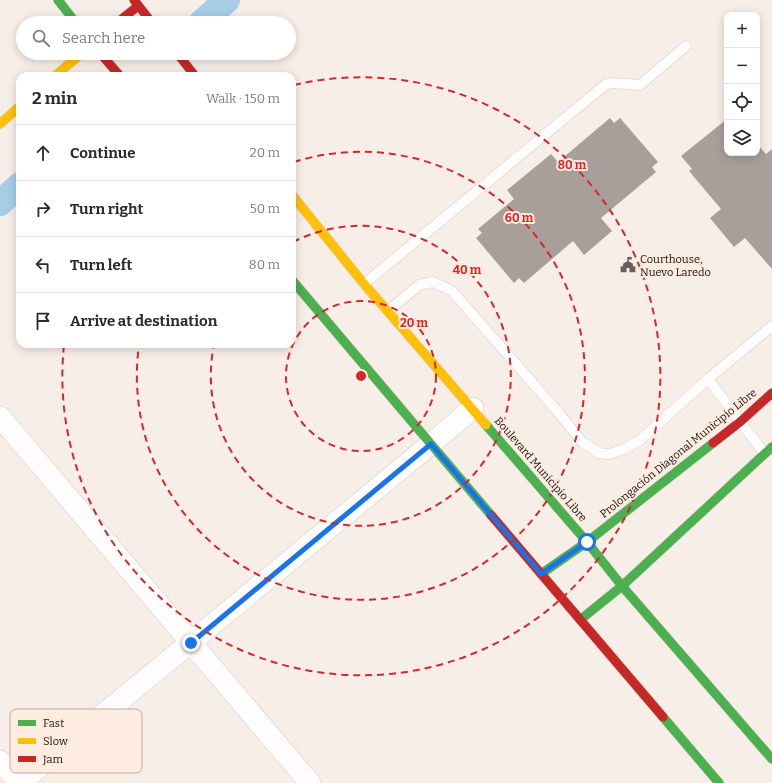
<!DOCTYPE html>
<html lang="en">
<head>
<meta charset="utf-8">
<style>
  body { margin:0; font-family:Bitter,serif; background:#f2f2f3; color:#2b2b33 }
  .controls { position:absolute; right:12px; top:12px; display:grid; overflow:hidden; border-radius:8px; box-shadow:0 2px 10px #0003 }
  .controls button { width:36px; height:36px; display:grid; place-items:center; padding:0; border:0; border-bottom:1px solid #e1e1e2; background:#fff; color:#2b2b33; font:20px sans-serif }
  .stop { position:absolute; width:12px; height:12px; margin:-9px; border:3px solid #1a73e8; border-radius:50%; background:#fff }
  .stop.end { background:#1a73e8; border-color:#fff; box-shadow:0 1px 4px #0008 }
  .list { margin:0; padding:0; list-style:none }
  h2 { display:flex; justify-content:space-between; align-items:center; height:52px; margin:0; padding:0 16px; font-size:17px }
  h2 small { font-size:13px; font-weight:400; color:#7c7c81 }
  .list li { display:grid; grid-template-columns:26px 1fr auto; gap:12px; align-items:center; box-sizing:border-box; height:56px; padding:0 16px; border-top:1px solid #e1e1e2 }
  .list b { display:block; font-size:15px; white-space:nowrap }
  .list em { font-size:13px; font-style:normal; color:#7c7c81 }
  .icon { flex:none; width:22px; height:22px; fill:none; stroke:currentColor; stroke-width:2; stroke-linecap:round; stroke-linejoin:round }
  .map { position:relative; flex:none; width:772px; height:783px; overflow:hidden }
  .search { position:absolute; background:#fff; box-shadow:0 2px 10px #0003; left:16px; top:16px; width:280px; height:44px; display:flex; align-items:center; gap:10px; box-sizing:border-box; padding:0 14px; border-radius:22px; color:#7c7c81; font-size:15px }
  .panel { position:absolute; background:#fff; box-shadow:0 2px 10px #0003; left:16px; top:72px; width:280px; height:276px; border-radius:12px }
  .map>svg:first-child { display:block }
  .lines { fill:none; stroke-linecap:round; stroke-linejoin:round }
  .canal { stroke:#a5cee6; stroke-width:26 }
  .building { fill:#a89f9a }
  .lane-casing { stroke:#d4ccc6; stroke-width:11 }
  .street-casing { stroke:#d4ccc6; stroke-width:22 }
  .fast-casing { stroke:#d4ccc6; stroke-width:10 }
  .slow-casing { stroke:#d4ccc6; stroke-width:10 }
  .jam-casing { stroke:#d4ccc6; stroke-width:10 }
  .lane { stroke:#fefcfc; stroke-width:10 }
  .street { stroke:#fefcfc; stroke-width:21 }
  .fast { stroke:#4caf50; stroke-width:9 }
  .slow { stroke:#ffc107; stroke-width:9 }
  .jam { stroke:#c62828; stroke-width:9 }
  .route { stroke:#1a73e8; stroke-width:5 }
  .ring { fill:none; stroke:#d62828; stroke-width:2; stroke-dasharray:7 5 }
  .labels { text-anchor:middle; stroke-width:4; stroke-linejoin:round; paint-order:stroke }
  .poi-label { font-size:11px; fill:#19120d; stroke:#ffece1; text-anchor:start }
  .street-label { font-size:11px; fill:#19120d; stroke:#ffece1 }
  .key { fill:#ffece1; stroke:#baaba1; stroke-width:1 }
  .key-label { font-size:11px; fill:#19120d }
  .centre { fill:#d62828; stroke:#ffece1; stroke-width:2 }
  .ring-label { font-size:12px; text-anchor:middle; font-weight:bold; fill:#d62828; stroke:#ffece1; stroke-width:4; stroke-linejoin:round; paint-order:stroke }
</style>
</head>
<body>
<div class="map">
<svg width="772" height="783" viewBox="0 0 772 783">
  <rect width="100%" height="100%" fill="#f8eee8"/>
  <g class="lines">
    <g class="canal">
      <path d="M201,23L227,0"/>
      <path d="M0,203L20,185"/>
    </g>
  </g>
  <g class="building">
    <path d="M610,118L614,123L620,118L658,162L652,167L656,172L601,218L612,231L584,255L573,241L524,283L519,278L514,283L476,238L482,233L478,229L514,199L507,190L551,154L558,162Z"/>
    <path d="M727,119V153H757V144L766,154L772,149V269L745,238L734,247L710,218L721,209L689,171L692,169L681,156Z"/>
  </g>
  <g class="lines">
    <defs>
      <g id="lane">
        <path d="M364,284L605,85L611,83L640,85L686,46"/>
        <path d="M388,311L419,285L433,282L452,291L558,412L582,442L599,453L609,454L624,449L639,441L708,379L772,326"/>
        <path d="M708,379L764,453"/>
      </g>
      <g id="street">
        <path d="M0,417L310,783"/>
        <path d="M0,761L19,783"/>
        <path d="M20,783L431,444L473,408"/>
      </g>
      <g id="fast">
        <path d="M58,0L76,23"/>
        <path d="M292,280L491,515"/>
        <path d="M486,425L587,542L622,586L772,759"/>
        <path d="M541,574L587,542L713,443"/>
        <path d="M580,620L622,586L772,447"/>
        <path d="M663,717L719,783"/>
      </g>
      <g id="slow">
        <path d="M55,76L82,53"/>
        <path d="M0,124L20,106"/>
        <path d="M292,195L364,284L486,425"/>
      </g>
      <g id="jam">
        <path d="M134,0L152,23"/>
        <path d="M117,23L138,6"/>
        <path d="M100,53L120,76"/>
        <path d="M177,53L195,76"/>
        <path d="M713,443L740,422L772,393"/>
        <path d="M491,515L663,717"/>
      </g>
    </defs>
    <use href="#lane" class="lane-casing"/>
    <use href="#street" class="street-casing"/>
    <use href="#fast" class="fast-casing"/>
    <use href="#slow" class="slow-casing"/>
    <use href="#jam" class="jam-casing"/>
    <use href="#lane" class="lane"/>
    <use href="#street" class="street"/>
    <use href="#fast" class="fast"/>
    <use href="#slow" class="slow"/>
    <use href="#jam" class="jam"/>
  </g>
  <g class="lines">
    <path class="route" d="M191,643L431,444L541,574L587,542"/>
  </g>
  <g class="ring">
    <circle cx="361" cy="376" r="75"/>
    <path d="M293 242A150 150 0 1 1 214 345"/>
    <path d="M294 162A224 224 0 1 1 139 345"/>
    <path d="M294 85A299 299 0 1 1 64 345"/>
  </g>
  <defs>
    <symbol id="civic-bare" viewBox="-9 -9 18 18"><path d="M-.6-6.5H3V-4.5H.6V-3L4-1V1h2V6H-6V1h2V-1L-.6-3ZM-1.2 2.5V6h2.4V2.5Z" fill="#675f5a" stroke="#ffece1" stroke-width="2.5" paint-order="stroke"/></symbol>
  </defs>
  <g fill-rule="evenodd">
    <use href="#civic-bare" x="617" y="254" width="22" height="22"/>
  </g>
  <g class="labels">
    <g class="poi-label">
      <text x="640" y="263">Courthouse,<tspan x="640" dy="13">Nuevo Laredo</tspan></text>
    </g>
    <g class="street-label">
      <text transform="translate(678 453) rotate(-39)" y="4">Prolongación Diagonal Municipio Libre</text>
      <text transform="translate(541 469) rotate(49)" y="4">Boulevard Municipio Libre</text>
    </g>
  </g>
  <rect x="10" y="709" width="132" height="64" rx="6" class="key"/>
  <rect x="18" y="720" width="18" height="6" fill="#4caf50"/>
  <rect x="18" y="738" width="18" height="6" fill="#ffc107"/>
  <rect x="18" y="756" width="18" height="6" fill="#c62828"/>
  <g class="key-label">
    <text x="43" y="727">Fast</text>
    <text x="43" y="745">Slow</text>
    <text x="43" y="763">Jam</text>
  </g>
  <circle cx="361" cy="376" r="6" class="centre"/>
  <g class="ring-label">
    <text x="572" y="169">80 m</text>
    <text x="519" y="222">60 m</text>
    <text x="467" y="274">40 m</text>
    <text x="414" y="327">20 m</text>
  </g>
</svg>
<div class="controls">
<button>+</button>
<button>−</button>
<button><svg class="icon" aria-label="locate" viewBox="0 0 24 24"><circle cx="12" cy="12" r="6"/><path d="M12 2v4M12 18v4M2 12h4M18 12h4"/></svg></button>
<button><svg class="icon" aria-label="layers" viewBox="0 0 24 24"><path d="M12 4l9 5-9 5-9-5zM3 14l9 5 9-5"/></svg></button>
</div>
<div class="stop" style="left:587px;top:542px"></div>
<div class="stop end" style="left:191px;top:643px"></div>
<div class="search"><svg class="icon" aria-label="search" viewBox="0 0 24 24"><circle cx="10" cy="10" r="6"/><path d="M15 15l6 6"/></svg>Search here</div>
<section class="panel">
<h2>2 min<small>Walk · 150 m</small></h2>
<ul class="list">
<li><svg class="icon" aria-label="ahead" viewBox="0 0 24 24"><path d="M12 20V5M6 11l6-6 6 6"/></svg><div><b>Continue</b></div><em>20 m</em></li>
<li><svg class="icon" aria-label="right" viewBox="0 0 24 24"><path d="M7 20v-9h11M14 6l5 5-5 5"/></svg><div><b>Turn right</b></div><em>50 m</em></li>
<li><svg class="icon" aria-label="left" viewBox="0 0 24 24"><path d="M17 20v-9H6M10 6l-5 5 5 5"/></svg><div><b>Turn left</b></div><em>80 m</em></li>
<li><svg class="icon" aria-label="arrive" viewBox="0 0 24 24"><path d="M6 21V4h12l-3 4 3 4H6"/></svg><div><b>Arrive at destination</b></div></li>
</ul>
</section>
</div>
</body>
</html>
